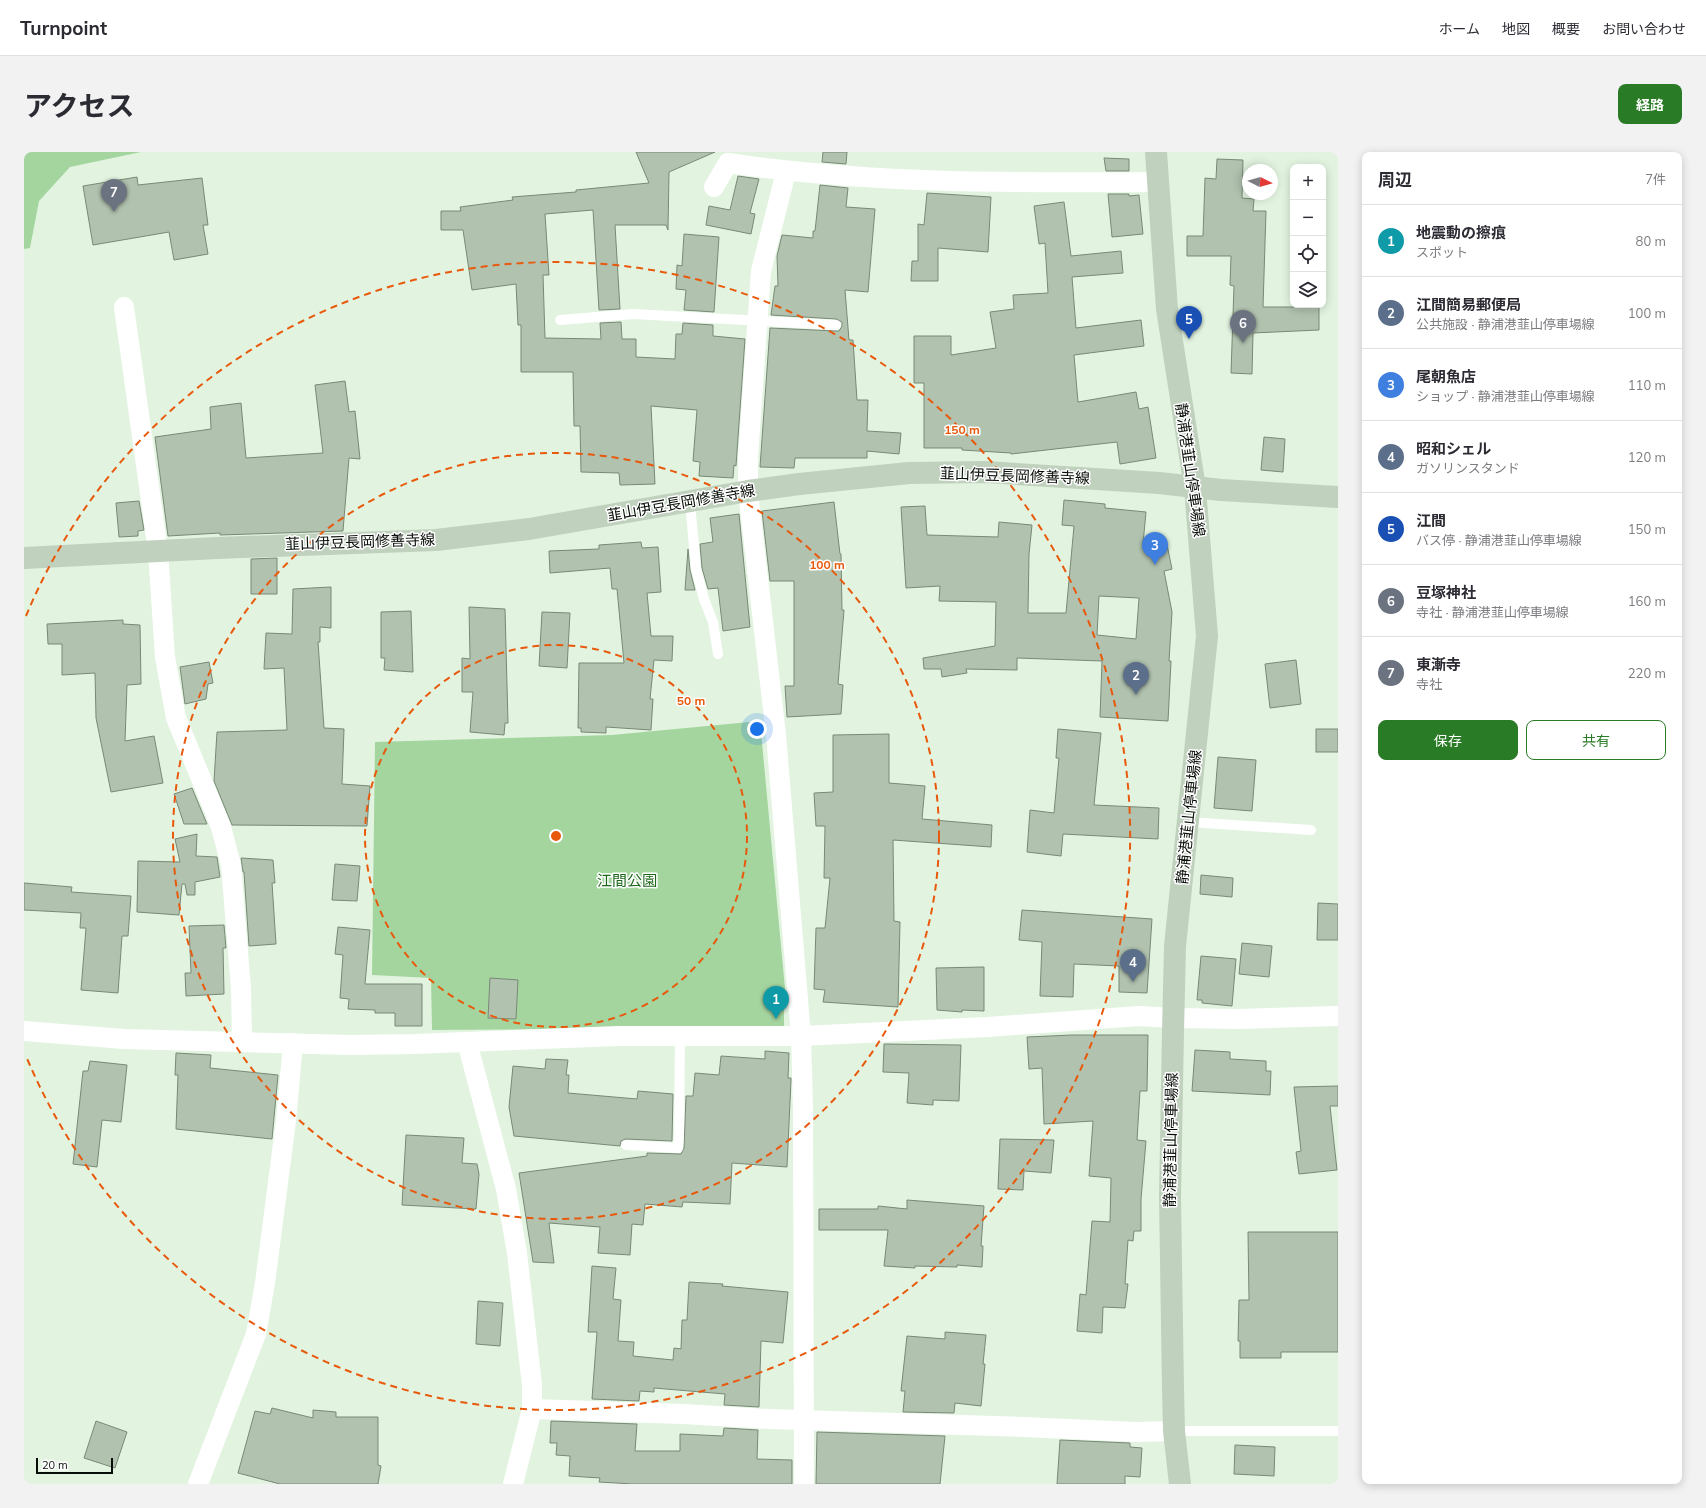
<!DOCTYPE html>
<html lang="ja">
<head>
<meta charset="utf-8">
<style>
  body { margin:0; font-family:Mulish,"Noto Sans JP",sans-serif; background:#f2f2f3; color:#2b2b33 }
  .controls { position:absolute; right:12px; top:12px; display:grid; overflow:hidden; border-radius:8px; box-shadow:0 2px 10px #0003 }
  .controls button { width:36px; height:36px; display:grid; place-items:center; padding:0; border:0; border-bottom:1px solid #e1e1e2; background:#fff; color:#2b2b33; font:20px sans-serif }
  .compass { position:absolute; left:1218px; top:12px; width:36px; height:36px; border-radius:50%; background:#fff; box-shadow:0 2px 10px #0003; rotate:95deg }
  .scale { position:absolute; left:12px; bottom:10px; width:77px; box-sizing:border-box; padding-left:4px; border:2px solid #080e08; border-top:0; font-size:11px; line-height:14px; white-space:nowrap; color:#080e08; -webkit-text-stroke:3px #fff; paint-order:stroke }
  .you { position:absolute; left:733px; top:577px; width:14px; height:14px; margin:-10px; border:3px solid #fff; border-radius:50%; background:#1a73e8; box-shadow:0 0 0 6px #1a73e833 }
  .badge { display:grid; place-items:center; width:26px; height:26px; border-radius:50%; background:#297b26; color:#fff; font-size:13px; font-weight:700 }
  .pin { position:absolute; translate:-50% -33px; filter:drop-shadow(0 1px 2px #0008) }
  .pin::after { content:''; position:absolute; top:21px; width:14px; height:12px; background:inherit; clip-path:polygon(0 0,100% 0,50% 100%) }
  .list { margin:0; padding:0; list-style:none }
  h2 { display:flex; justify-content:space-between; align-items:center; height:52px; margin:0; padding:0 16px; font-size:17px }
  h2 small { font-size:13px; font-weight:400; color:#7c7c81 }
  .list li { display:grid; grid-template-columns:26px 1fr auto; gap:12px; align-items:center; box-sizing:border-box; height:72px; padding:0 16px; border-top:1px solid #e1e1e2 }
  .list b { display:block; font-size:15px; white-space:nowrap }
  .list p { margin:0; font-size:13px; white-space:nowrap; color:#7c7c81 }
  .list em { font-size:13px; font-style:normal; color:#7c7c81 }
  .actions { display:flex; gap:8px; padding:12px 16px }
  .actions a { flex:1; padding:9px 0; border:1px solid #297b26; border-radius:8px; text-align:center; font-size:14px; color:#297b26 }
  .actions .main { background:#297b26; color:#fff }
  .icon { flex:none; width:22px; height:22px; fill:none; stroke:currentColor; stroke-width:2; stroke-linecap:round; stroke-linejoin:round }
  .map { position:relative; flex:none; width:1314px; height:1332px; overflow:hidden; border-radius:8px }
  header { display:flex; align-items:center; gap:24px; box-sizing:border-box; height:56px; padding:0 20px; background:#fff; border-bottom:1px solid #e1e1e2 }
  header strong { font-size:19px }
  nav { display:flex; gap:22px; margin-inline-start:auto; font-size:14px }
  .intro { display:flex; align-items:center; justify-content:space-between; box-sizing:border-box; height:96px; padding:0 24px }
  h1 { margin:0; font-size:28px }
  .button { padding:10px 18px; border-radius:8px; background:#297b26; color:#fff; font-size:14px; font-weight:700 }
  main { display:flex; gap:24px; padding:0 24px }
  aside { flex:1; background:#fff; border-radius:8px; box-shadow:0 2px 10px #0003 }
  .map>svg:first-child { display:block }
  .green { fill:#a4d59f }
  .building { fill:#b1c2af; stroke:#798977; fill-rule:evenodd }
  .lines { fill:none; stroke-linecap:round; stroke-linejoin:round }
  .lane { stroke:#fff; stroke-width:10 }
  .street { stroke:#fff; stroke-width:20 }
  .secondary { stroke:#c0d1be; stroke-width:22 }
  .ring { fill:none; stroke:#e8590c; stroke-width:2; stroke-dasharray:7 5 }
  .labels { text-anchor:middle; stroke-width:3; stroke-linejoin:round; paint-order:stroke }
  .street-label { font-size:15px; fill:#080e08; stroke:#fff }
  .park-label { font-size:15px; fill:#1c661a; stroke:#fff }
  .centre { fill:#e8590c; stroke:#fff; stroke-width:2 }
  .ring-label { font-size:12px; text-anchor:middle; font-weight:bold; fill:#e8590c; stroke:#fff; stroke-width:3; stroke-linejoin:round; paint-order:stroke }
</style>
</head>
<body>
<header>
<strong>Turnpoint</strong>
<nav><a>ホーム</a><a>地図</a><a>概要</a><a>お問い合わせ</a></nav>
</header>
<div class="intro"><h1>アクセス</h1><a class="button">経路</a></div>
<main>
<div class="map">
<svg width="1314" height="1332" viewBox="0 0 1314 1332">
  <rect width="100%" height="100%" fill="#e2f4e0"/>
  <g class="green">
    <path d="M0,0H117L46,15L15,49L6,96L0,97Z"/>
    <path d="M736,569L762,847H760V876L408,878L407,826L348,823L351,590L588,583Z"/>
  </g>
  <g class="building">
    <path d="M612,0H691L645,20L644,78L642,73H591L596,157L575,158L569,58L521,62L525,123H519L521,186L577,187L576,171L597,170L598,187H612V205L651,207L652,182H658L659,171L689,173V184L721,187L712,314L710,313L709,326L675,324L676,310L669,309L673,258L627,254L631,332L596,333L595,321L557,320L556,274H550L549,220H497V173H494L492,132L448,138L439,78H417V59H437L436,55L489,48L488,45L552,40V38L625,31Z"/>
    <path d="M799,0H823L822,12L798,10Z"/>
    <path d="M1080,6L1105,7V19H1082Z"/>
    <path d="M1193,7L1219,8L1218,46L1230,47L1229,59H1242L1239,155H1295V178L1229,181L1228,222L1207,221L1210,134L1206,133L1207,104H1163V84H1179L1181,26L1192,27Z"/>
    <path d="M714,24L735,27L726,61L731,62L727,82L682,73L685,54L706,58Z"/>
    <path d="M113,25L114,33L178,26L184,73H179L184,102L150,108L145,80L69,93L59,34Z"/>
    <path d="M796,33L824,36L822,55L851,57L844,140L821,138L825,188H829L833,248H844L843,279L877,281L875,302L843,299V306H771L770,316L736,315L746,176L812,179H815L818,174V170L812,167L747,163L751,134H754L753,104L758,83L789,86V79H791Z"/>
    <path d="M903,41L967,45L964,100L914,96V129H887L888,109H894V72L900,73Z"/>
    <path d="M1084,42H1105V44L1115,43L1119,82L1088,85Z"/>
    <path d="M1040,50L1047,104L1097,99L1099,121L1048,125L1052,176L1117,168L1120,194L1050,203L1054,250L1112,240L1115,257L1124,255L1132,306L1096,312L1093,290L987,302V301L938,298V296H900V231H890V184H927V203L972,196L966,160L990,157L989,143L1024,141L1021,91L1015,92L1010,54Z"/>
    <path d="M660,82L695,85L690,160L660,158L662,138L652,137L653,113L658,114Z"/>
    <path d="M321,229L325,260L331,259L336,307L325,306L319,379L196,383V381L144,384L131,285L187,277L186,255L217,251L222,306L299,301L291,233Z"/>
    <path d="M1240,285L1261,287L1259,320L1237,318Z"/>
    <path d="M1040,348L1081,352V356L1122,360L1119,392L1142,388L1148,417L1140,419L1148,460L1145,509H1147L1144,569L1076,565L1078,509L993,506V518L942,517L943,521L918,525L917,517H900L899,506L971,494L972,450L915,449L916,434L882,436L877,355L901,354L903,383L974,385L975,370L1008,373L1005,402L1004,461H1042L1050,374L1038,373ZM1075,444L1115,446L1112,487L1073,483Z"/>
    <path d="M115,349L120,378L114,379V384L95,385L92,351Z"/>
    <path d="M810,350L816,402H817L818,458H820L814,532L819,533L817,562L763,565L761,534H770V429H746L738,359Z"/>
    <path d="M715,362L726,475L699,479L694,436L684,437L678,416L676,392L689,390L686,366Z"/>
    <path d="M617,390L618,396L634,395L637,440L623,441L627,484H649L648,509L630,508L626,547H629L627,578L582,575V581L557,580V576H554L555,511H600L593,437H588L586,416L526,421L525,399L575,397V393Z"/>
    <path d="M664,397L666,418L671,438H661Z"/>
    <path d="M253,406V442H227V407Z"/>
    <path d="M307,435V476L296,475V490H294L300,576L320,577L318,632L346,634L343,674L208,673L190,629L193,580L263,578L260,516L240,517L242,481L268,482L269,437Z"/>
    <path d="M445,455L481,457L484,571H481L480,583L446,580L449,540H438V506L446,507Z"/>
    <path d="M387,459L389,520L360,518L361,506H357V460Z"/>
    <path d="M518,460L546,461L543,516L515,514Z"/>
    <path d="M99,468V472L116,473L117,532L103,533L101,589L130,584L139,631L87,640L72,566L71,521L38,523V492H24L23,472Z"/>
    <path d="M1272,508L1277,552L1246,556L1241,512Z"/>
    <path d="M185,510L189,531L184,532L182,547L161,552L156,515Z"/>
    <path d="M1034,577L1077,581L1070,653L1135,656L1134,687L1039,682L1037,704L1003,700L1006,658L1030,661L1035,606H1032Z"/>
    <rect x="1292" y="577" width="22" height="23"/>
    <path d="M865,582V631L901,634L898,667L968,673L967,695L869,688L870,769L876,770L874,855L799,850L801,838L790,837L792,776H801L806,726H800L801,674H792L790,641L809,640V583Z"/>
    <path d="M1194,605L1232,608L1228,659L1190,656Z"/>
    <path d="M168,636L183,672H160L150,642Z"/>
    <path d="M173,682L172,704L193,705L196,725L171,730V743H163L161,732H158L155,763L113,760L114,709L156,710L151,687Z"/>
    <path d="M217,706L249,708L251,731H248L252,792L225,794L220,720H219Z"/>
    <path d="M311,712L336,714L333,749L308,748Z"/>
    <path d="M1177,723L1209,726L1208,745L1176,742Z"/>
    <path d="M0,731L48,735L47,740L107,744L104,784H98L94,841L57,838L62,776H56L57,761L0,758Z"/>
    <path d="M1294,751L1314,752V788H1293Z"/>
    <path d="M998,758L1128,767L1123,841L1095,840V814L1050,812L1049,845L1016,844L1018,790L995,788Z"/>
    <path d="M200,773L202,796H199L200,842L162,844L161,821H167L165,774Z"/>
    <path d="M314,775L346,778L341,832H398V874H371V861H351V858L324,857L325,847L316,846L319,803L311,802Z"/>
    <path d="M1218,791L1248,794L1245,825L1215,822Z"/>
    <path d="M1177,804L1212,807L1208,854L1178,851V848H1173Z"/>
    <path d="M960,815V859L938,858V860L913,858L912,816Z"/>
    <path d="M466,826L494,828L492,867L464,866Z"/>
    <path d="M1048,883H1124L1123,939H1116L1113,988L1122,989L1117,1047V1079H1110L1109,1089L1104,1088L1101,1132H1104L1101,1156L1079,1155L1078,1181L1053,1179L1056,1142L1062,1143L1068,1069L1086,1070L1087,1026L1065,1024L1069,969L1020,972L1018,916L1005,917L1003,885Z"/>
    <path d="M860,892L937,893L935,949L909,948V953L883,951L885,921L859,920Z"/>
    <path d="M1171,898L1206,900V907L1242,909V919H1247L1246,943L1168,939Z"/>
    <path d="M741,899L765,901L764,926H767V928L763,1015L708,1011L706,1052L659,1050L658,1055L621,1052L619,1073L608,1072L606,1103L574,1101L576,1075L525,1071L530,1111L509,1110L495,1021L623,1004V1001L657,1002L660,996L662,944H669L671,921L695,923L697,904L741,907Z"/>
    <path d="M152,901L187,903L186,916L254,923L248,987L152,977L154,923H151Z"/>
    <path d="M522,907L544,908L542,923H545L544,941L613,947L614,939L649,942L648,989L602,987L597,989L596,994L490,984L485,955L489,914L521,917Z"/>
    <path d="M66,909L103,913L97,970L78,968L73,1015L49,1012L59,919H64Z"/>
    <path d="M1314,934V954H1306L1313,1018L1275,1022L1272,1000L1277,999L1270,935Z"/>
    <path d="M382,983L440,986L438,1011L453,1012L455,1022L452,1057L378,1053Z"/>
    <path d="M976,987L1030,988L1027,1021L1000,1019L999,1038L974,1037Z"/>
    <path d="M883,1048L960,1054L957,1094H959L958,1115L933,1113V1115L891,1114V1116L860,1114L864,1078H795V1057H854V1054L883,1057Z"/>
    <path d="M1224,1080H1314V1200H1257V1206H1216V1189H1214L1215,1148H1225Z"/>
    <path d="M568,1114L592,1116L589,1147L597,1148L594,1189L610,1190L609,1204L649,1208L650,1196L657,1197L658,1168H663L665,1130L699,1132L698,1134L764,1140L759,1191L737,1189L735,1255L700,1253L701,1242L630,1236V1240L616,1239L615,1249L568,1247L573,1180H564Z"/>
    <path d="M454,1149L479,1151L476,1194L452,1192Z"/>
    <path d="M921,1180L962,1183L959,1212H961L957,1254L931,1251L930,1261L879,1260L881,1239H877L883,1184L921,1187Z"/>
    <path d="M248,1256L289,1266V1258L312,1260V1265H354V1313L357,1314L354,1332H256L214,1321L231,1259L246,1262Z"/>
    <path d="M72,1269L103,1280L91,1316L60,1306Z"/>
    <path d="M527,1269L613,1272L611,1299H656V1282L699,1284L700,1276L734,1278L733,1307L768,1308V1332H609L575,1330L576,1326L545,1324L546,1304L532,1303L533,1291H526Z"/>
    <path d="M793,1280L921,1284L916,1332H792Z"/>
    <path d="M1036,1288L1106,1291V1295L1118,1296L1116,1325L1101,1324V1332H1033Z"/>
    <path d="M1211,1293L1251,1295L1250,1324L1210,1322Z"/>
  </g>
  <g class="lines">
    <g class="lane">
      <path d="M536,168L609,162L812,173"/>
      <path d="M666,350L672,417L680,447L689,470L694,502"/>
      <path d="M1164,670L1287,678"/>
      <path d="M602,993L654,996L655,983L656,885"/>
      <path d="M1150,1279H1314"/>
    </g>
    <g class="street">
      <path d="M762,20L737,119L724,305V339L752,583L777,884L779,956L780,1332"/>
      <path d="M690,35L704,11C846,32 991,31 1134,30"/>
      <path d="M100,155L134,399L141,505L152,566L197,675L207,713L217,837L218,890"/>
      <path d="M0,879L100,887L327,893L391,892L594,884H777L964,875L1115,864L1150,866L1215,867L1314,864"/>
      <path d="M443,890L482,1037L493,1101L508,1233V1257L489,1332"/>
      <path d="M508,1257L659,1262L745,1267L1000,1275L1112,1280L1150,1279"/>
      <path d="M174,1332L232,1182L241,1131L262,969L269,891"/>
    </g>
    <g class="secondary">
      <path d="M1132,0L1143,157L1171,336L1183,484L1151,794L1149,879L1146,1045L1149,1236L1150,1279L1156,1332"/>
      <path d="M0,406L193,396L412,388L505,377L724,339L775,332L885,321L962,320L1135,331L1197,338L1314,345"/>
    </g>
  </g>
  <g class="ring">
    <circle cx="532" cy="684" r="191"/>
    <circle cx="532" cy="684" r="383"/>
    <path d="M2 464A574 574 0 1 1 2 904"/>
  </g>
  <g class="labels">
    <g class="street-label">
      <text transform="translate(1166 318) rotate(82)" y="5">静浦港韮山停車場線</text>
      <text transform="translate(991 324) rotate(2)" y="5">韮山伊豆長岡修善寺線</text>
      <text transform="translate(657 351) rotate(-10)" y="5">韮山伊豆長岡修善寺線</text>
      <text transform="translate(336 390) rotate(-2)" y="5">韮山伊豆長岡修善寺線</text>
      <text transform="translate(1165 665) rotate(-84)" y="5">静浦港韮山停車場線</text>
      <text transform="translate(1147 988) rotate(-89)" y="5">静浦港韮山停車場線</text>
    </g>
    <g class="park-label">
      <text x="603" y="734">江間公園</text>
    </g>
  </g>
  <circle cx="532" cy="684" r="6" class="centre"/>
  <g class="ring-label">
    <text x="938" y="282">150 m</text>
    <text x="803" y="417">100 m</text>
    <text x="667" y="553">50 m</text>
  </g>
</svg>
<div class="controls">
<button>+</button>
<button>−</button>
<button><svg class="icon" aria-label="locate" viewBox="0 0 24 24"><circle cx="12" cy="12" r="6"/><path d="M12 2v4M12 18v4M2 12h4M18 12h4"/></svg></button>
<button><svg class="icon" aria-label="layers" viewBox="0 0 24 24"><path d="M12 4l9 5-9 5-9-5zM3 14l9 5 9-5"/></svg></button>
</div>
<svg class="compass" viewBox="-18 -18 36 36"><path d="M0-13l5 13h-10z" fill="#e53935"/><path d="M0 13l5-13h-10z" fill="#7c7c81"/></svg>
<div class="scale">20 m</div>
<div class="you"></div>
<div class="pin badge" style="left:752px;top:867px;background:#0f9aa8">1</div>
<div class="pin badge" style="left:1112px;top:543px;background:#5c6f8a">2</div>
<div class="pin badge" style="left:1131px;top:413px;background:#3f7fe0">3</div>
<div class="pin badge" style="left:1109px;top:830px;background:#5c6f8a">4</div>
<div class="pin badge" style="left:1165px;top:187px;background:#1a4fb4">5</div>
<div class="pin badge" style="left:1219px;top:191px;background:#6b7280">6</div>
<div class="pin badge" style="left:90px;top:60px;background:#6b7280">7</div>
</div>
<aside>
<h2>周辺<small>7件</small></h2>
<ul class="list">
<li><span class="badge" style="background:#0f9aa8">1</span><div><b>地震動の擦痕</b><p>スポット</p></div><em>80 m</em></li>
<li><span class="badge" style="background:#5c6f8a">2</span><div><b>江間簡易郵便局</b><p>公共施設 · 静浦港韮山停車場線</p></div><em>100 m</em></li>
<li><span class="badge" style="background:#3f7fe0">3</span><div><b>尾朝魚店</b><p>ショップ · 静浦港韮山停車場線</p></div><em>110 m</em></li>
<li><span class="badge" style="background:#5c6f8a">4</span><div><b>昭和シェル</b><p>ガソリンスタンド</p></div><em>120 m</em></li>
<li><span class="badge" style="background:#1a4fb4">5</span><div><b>江間</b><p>バス停 · 静浦港韮山停車場線</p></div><em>150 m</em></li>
<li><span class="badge" style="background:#6b7280">6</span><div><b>豆塚神社</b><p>寺社 · 静浦港韮山停車場線</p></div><em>160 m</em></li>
<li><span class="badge" style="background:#6b7280">7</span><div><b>東漸寺</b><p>寺社</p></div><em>220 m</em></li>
</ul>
<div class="actions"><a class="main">保存</a><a>共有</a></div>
</aside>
</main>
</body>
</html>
